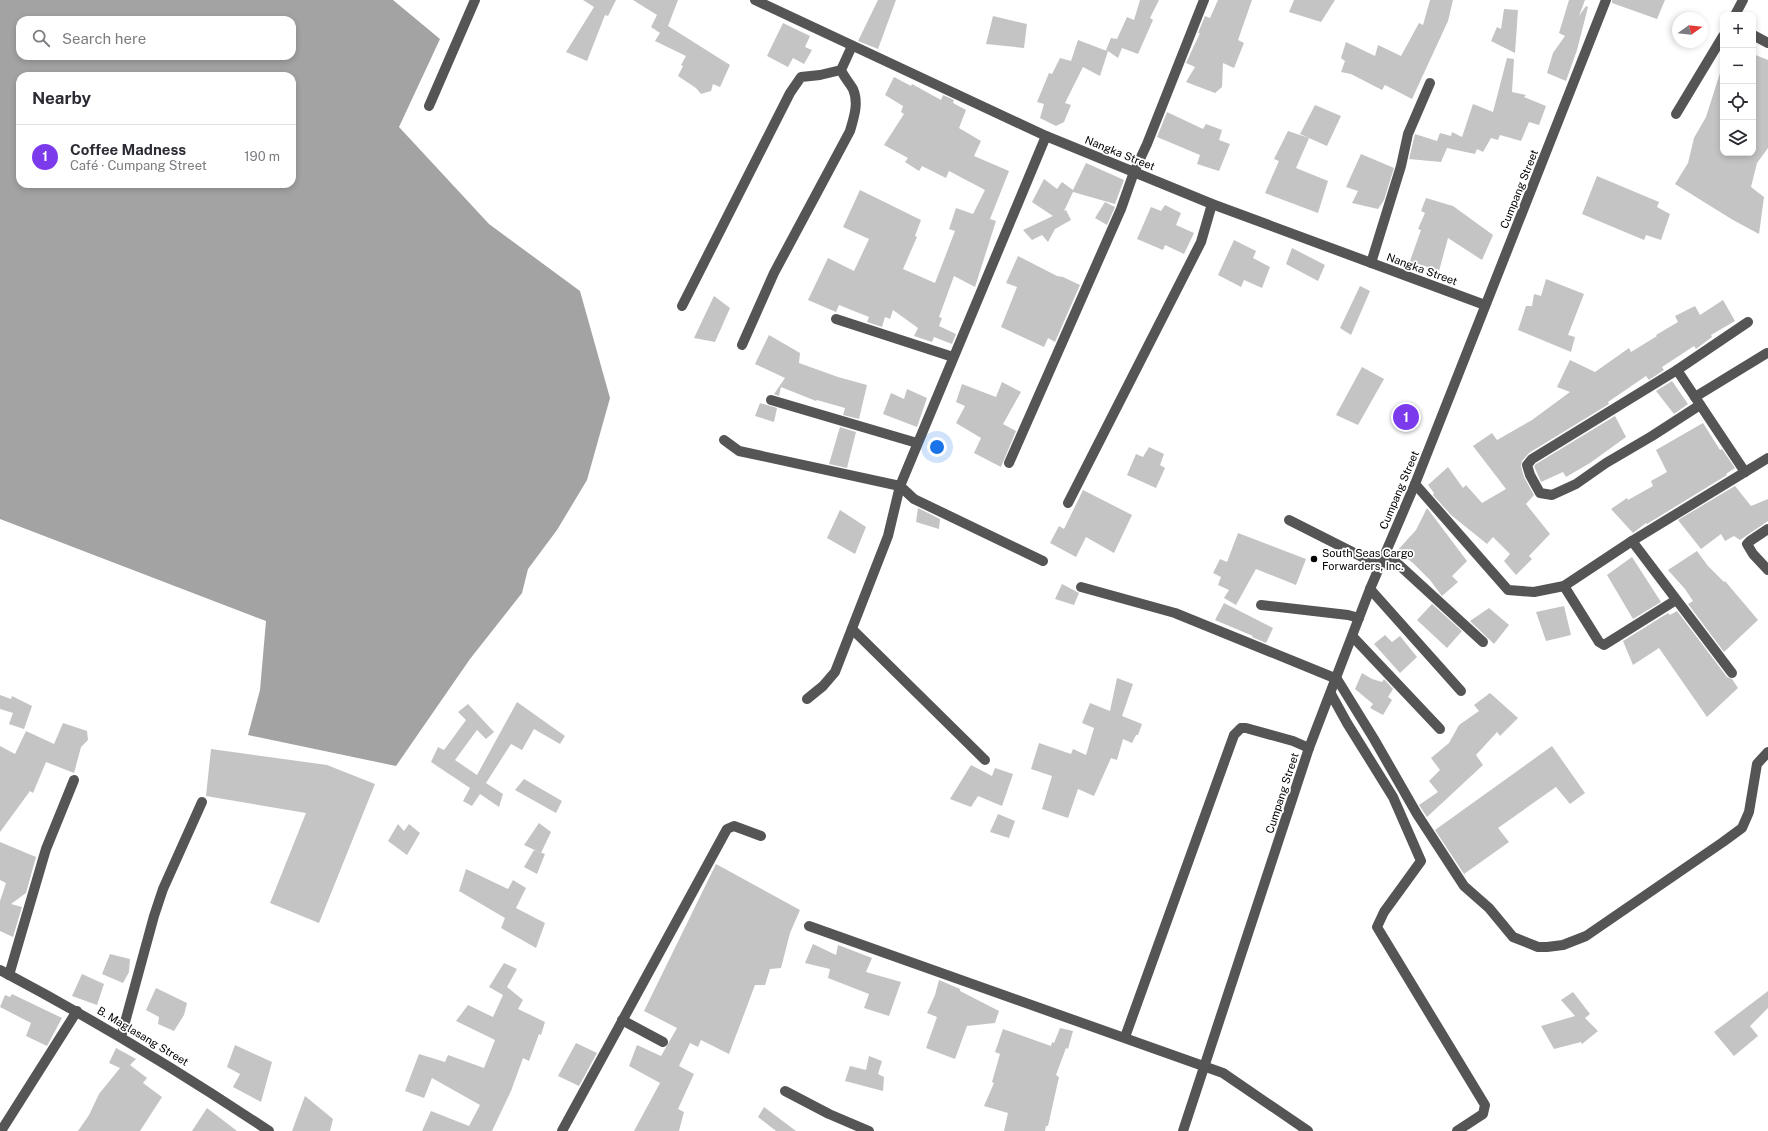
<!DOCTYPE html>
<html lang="en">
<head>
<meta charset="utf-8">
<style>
  body { margin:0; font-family:"Public Sans",sans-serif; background:#f7f7f7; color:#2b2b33 }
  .controls { position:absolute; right:12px; top:12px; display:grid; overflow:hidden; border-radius:8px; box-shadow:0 2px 6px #0003 }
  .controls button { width:36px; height:36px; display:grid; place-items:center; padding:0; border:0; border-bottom:1px solid #e1e1e2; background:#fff; color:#2b2b33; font:20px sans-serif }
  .compass { position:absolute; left:1672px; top:12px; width:36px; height:36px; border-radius:50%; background:#fff; box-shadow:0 2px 6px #0003; rotate:75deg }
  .you { position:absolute; left:937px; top:447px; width:14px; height:14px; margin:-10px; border:3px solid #fff; border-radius:50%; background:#1a73e8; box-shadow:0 0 0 6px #1a73e833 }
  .badge { display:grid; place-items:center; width:26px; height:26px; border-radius:50%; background:#7c3aed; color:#fff; font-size:13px; font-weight:700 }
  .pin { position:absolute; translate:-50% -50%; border:2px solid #fff; box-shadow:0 1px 4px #0006 }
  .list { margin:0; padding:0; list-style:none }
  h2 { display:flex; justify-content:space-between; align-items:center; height:52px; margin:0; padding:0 16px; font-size:17px }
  h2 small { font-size:13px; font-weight:400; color:#7c7c81 }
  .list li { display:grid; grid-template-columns:26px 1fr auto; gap:12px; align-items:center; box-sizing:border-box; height:64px; padding:0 16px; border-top:1px solid #e1e1e2 }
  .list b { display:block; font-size:15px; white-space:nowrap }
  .list p { margin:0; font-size:13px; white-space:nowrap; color:#7c7c81 }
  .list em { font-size:13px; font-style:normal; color:#7c7c81 }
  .icon { flex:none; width:22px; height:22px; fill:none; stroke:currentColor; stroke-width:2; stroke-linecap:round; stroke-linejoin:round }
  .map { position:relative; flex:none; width:1768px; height:1131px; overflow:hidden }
  .search { position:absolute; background:#fff; box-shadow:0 2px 6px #0003; left:16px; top:16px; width:280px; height:44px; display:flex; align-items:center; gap:10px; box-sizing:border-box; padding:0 14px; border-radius:12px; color:#7c7c81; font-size:15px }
  .panel { position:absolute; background:#fff; box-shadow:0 2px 6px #0003; left:16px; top:72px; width:280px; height:116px; border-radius:12px }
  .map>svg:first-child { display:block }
  .water { fill:#a3a3a3; fill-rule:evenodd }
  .building { fill:#c4c4c4 }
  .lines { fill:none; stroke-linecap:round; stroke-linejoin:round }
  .minor { stroke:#555; stroke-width:10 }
  .poi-dot { fill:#000; stroke:#fff; stroke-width:1.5 }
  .labels { text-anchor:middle; stroke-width:3.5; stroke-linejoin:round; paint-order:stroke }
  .street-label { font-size:11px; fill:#000; stroke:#fff }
  .poi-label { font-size:11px; fill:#000; stroke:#fff; text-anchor:start }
</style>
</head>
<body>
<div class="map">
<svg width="1768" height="1131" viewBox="0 0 1768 1131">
  <rect width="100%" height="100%" fill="#fff"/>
  <path class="water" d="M0,0H393L440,39L399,127L489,224L580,291L610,398L587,480L557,530L528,569L522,593L470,659L396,766L248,735L260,690L266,621L0,519ZM20,20H292V56H20ZM20,76H292V184H20Z"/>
  <g class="building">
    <path d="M583,0H616L608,16L605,15L587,61L566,52L594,7Z"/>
    <path d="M633,0H678L668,26L730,65L720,87L713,84L711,91L701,94L696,88L678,76L683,66L681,65L686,56L655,41L660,33L651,27L657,15Z"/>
    <path d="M878,0H896L878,49L858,41Z"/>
    <path d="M1140,0H1159L1150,18L1153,20L1138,54L1122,48L1118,58L1108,51L1100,76L1083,67L1065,103L1071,105L1064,122L1056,126L1040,118L1044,104L1037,102L1049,73L1052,74L1060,58L1071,61L1078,40L1107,51L1106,50L1111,38L1117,39L1127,17L1134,20Z"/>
    <path d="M1218,0H1252L1238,40L1244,43L1234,68L1223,63L1222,87L1215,93L1186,82L1195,67L1186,63L1200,33H1198L1205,16L1210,18Z"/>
    <path d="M1294,0H1335L1321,22L1289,12Z"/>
    <path d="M1430,0H1453L1448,21L1412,99L1385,85L1382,90L1351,74L1341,72L1345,61L1341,58L1346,42L1375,56L1378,45L1401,56L1419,23L1423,25Z"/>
    <path d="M1569,0H1585L1579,16L1586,6L1588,7L1577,50L1566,81L1547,73L1553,53L1565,36L1559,33Z"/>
    <path d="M1612,0H1665L1657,19L1612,3Z"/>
    <path d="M1504,9L1518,10L1515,53L1491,41L1497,27L1501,29Z"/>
    <path d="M993,16L1027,24L1024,48L986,44Z"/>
    <path d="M783,23L810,36L805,47L812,50L804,64L793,58L788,67L767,56Z"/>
    <path d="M1753,54L1768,60V148L1757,163L1751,187L1764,197L1759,234L1733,220L1675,184L1688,163L1694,138L1706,117L1720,73L1723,74V153H1753Z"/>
    <path d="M1507,58L1514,59L1512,92L1526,95L1524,97L1546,106L1539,125L1529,122L1521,141L1500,135L1498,140L1491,138L1483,152L1477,149L1475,154L1447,148L1441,162L1409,159L1415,134L1437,141L1440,133L1451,136L1452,132L1462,137L1473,104L1493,112Z"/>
    <path d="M894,77L911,86L912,84L941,100L943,95L954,100L953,103L966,110L959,128L981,141L974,156L1009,171L990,219L996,221L975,287L954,276L939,317L942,318L939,326L956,334L952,344L934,337L932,342L914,336L918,328L893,310L890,319L885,317L882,327L867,322L869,317L839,305L836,312L808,300L828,258L854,271L869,239L843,227L860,190L921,220L915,236L917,237L903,269L935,283L955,231L949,229L956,208L973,214L985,190L949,171L946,178L922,166L919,171L905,162L908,158L884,145L904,114L901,112L903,106L885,95Z"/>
    <path d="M1315,105L1341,116L1327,146L1300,134Z"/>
    <path d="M1167,112L1203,129L1206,124L1222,130L1219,140L1230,144L1219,171L1197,164L1200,155L1157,137Z"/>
    <path d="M1288,131L1309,138L1296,168L1328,181L1318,213L1265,193L1279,161L1274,159Z"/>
    <path d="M1361,154L1394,168L1384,200L1378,209L1352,203L1358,191L1346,187Z"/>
    <path d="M1086,163L1124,180L1115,204L1073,192L1064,211L1066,210L1071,220L1055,229L1048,242L1042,235L1032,240L1023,230L1053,216L1032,202L1044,179L1057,189L1062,182L1073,190Z"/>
    <path d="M1597,176L1659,202L1657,207L1670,214L1661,240L1646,235L1644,240L1582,214Z"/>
    <path d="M1426,198L1453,206L1493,235L1482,260L1448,238L1439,271L1410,261L1421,230L1418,229L1425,213L1421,211Z"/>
    <path d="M1105,202L1115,207L1107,225L1095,218Z"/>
    <path d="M1165,205L1181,213L1176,225L1194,233L1184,254L1165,245L1163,250L1137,239L1151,207L1161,211Z"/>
    <path d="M1234,240L1256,251L1253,258L1270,267L1262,288L1244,280L1241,287L1218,275Z"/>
    <path d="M1292,248L1325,265L1318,281L1286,264Z"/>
    <path d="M1018,256L1057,276L1063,277L1080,285L1055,342L1048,338L1044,347L1001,327L1017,287L1006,283Z"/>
    <path d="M1546,279L1584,294L1568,335L1575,337L1571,352L1518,330L1526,306H1532L1534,294L1541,296Z"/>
    <path d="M1360,286L1370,291L1351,335L1340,328Z"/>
    <path d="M714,296L730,308L715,342L694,338Z"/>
    <path d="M1723,300L1735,321L1711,335L1712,337L1696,349L1694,346L1662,367L1664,370L1649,380L1646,376L1608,402L1609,404L1529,453L1522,461L1521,466L1524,477L1534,495L1526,504L1550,534L1529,556L1532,559L1516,575L1504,561L1510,554L1493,537L1487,544L1451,515L1433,495L1434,493L1428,485L1448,467L1463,488L1466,485L1482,503L1506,489L1473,446L1492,433L1497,440L1532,420L1570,392L1557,387L1570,360L1595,372L1629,348L1631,352L1657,336L1656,335L1678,322L1675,316L1695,306L1700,315Z"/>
    <path d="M769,335L800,353L799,363L838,377L867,385L859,419L843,415L845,408L817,400L816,401L781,387L779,396L774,394L785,378L755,364Z"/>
    <path d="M1362,367L1384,379L1358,425L1336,415Z"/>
    <path d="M1672,381L1688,404L1674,414L1656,391Z"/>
    <path d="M1002,382L1021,392L1003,424L1016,431L1001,467L974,453L981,438L956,423L965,406L956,402L962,384L996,397Z"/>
    <path d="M907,389L927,398L917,427L883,414L891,393L904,399Z"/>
    <path d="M760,403L777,408L774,422L755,416Z"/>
    <path d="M1615,416L1626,437L1590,463L1566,477L1563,472L1541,482L1534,466L1536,464Z"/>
    <path d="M1703,423L1720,450L1722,449L1735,468L1726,474L1727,475L1647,524L1646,523L1633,533L1611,509L1627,498L1628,500L1653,486L1651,481L1667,472L1656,450Z"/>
    <path d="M840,427L856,432L847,468L829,464Z"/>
    <path d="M1149,447L1164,454L1160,465L1165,468L1156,488L1127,475L1136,454L1143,457Z"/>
    <path d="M1735,486L1751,506L1768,499V521L1740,540L1734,536L1725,541L1721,534L1701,549L1678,520Z"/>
    <path d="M1083,490L1132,515L1114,553L1086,537L1076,557L1050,543L1059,526L1064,529Z"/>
    <path d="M918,508L940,519L939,529L916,522Z"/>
    <path d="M1427,508L1467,561L1452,576L1458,582L1442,596L1430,580L1413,563L1397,551L1416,530Z"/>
    <path d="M840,510L866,527L855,554L827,538Z"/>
    <path d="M1238,533L1306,559L1296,585L1256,569L1236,605L1224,598L1229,590L1218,585L1221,577L1213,573L1220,559L1227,562Z"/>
    <path d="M1697,551L1708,566L1724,582L1725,581L1758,620L1724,652L1688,604L1693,601L1685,589L1668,570Z"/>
    <path d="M1632,557L1661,602L1633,619L1607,575Z"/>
    <path d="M1062,584L1079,593L1074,605L1055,599Z"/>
    <path d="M1224,603L1273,628L1266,643L1252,637L1253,636L1215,620Z"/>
    <path d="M1432,604L1462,631L1447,648L1417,620Z"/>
    <path d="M1564,606L1571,635L1546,641L1536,612Z"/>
    <path d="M1489,608L1509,625L1494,644L1470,621Z"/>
    <path d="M1677,611L1727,677L1732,679L1738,688L1707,717L1659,648L1633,665L1623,641L1668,613L1670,615Z"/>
    <path d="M1385,635L1392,642L1400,636L1417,657L1400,673L1374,644Z"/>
    <path d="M1362,673L1372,679L1382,682L1384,679L1393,689L1388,697L1392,700L1383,715L1370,708L1373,704L1355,689Z"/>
    <path d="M1117,678L1133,684L1122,716L1142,724L1138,735H1136L1132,743L1123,739L1117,760L1111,758L1094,796L1078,789L1068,818L1042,809L1052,776L1031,769L1039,743L1071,754L1073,749L1086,755L1094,728L1082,723L1090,703L1110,711Z"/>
    <path d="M1490,693L1518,718L1500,736L1497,732L1476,755L1483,765L1427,817L1419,805L1438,792L1429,781L1440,770L1431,758L1449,743L1459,725L1479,711L1474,705Z"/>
    <path d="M0,695L11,699L12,696L32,706L24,729L9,724L13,713L0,709Z"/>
    <path d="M517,702L565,736L560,744L534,729L522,750L511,744L486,783L503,794L499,807L480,794L472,806L463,801L470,788L431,762L438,747L444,750L466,720L458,712L468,704L494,732L486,739L477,730L455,760L477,775Z"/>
    <path d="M63,723L87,731L88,740L81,747L74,773L46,762L33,793L30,791L0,832V746L15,754L26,731L54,744Z"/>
    <path d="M1552,746L1585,793L1570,804L1556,787L1498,828L1509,842L1464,874L1435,830Z"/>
    <path d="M211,749L327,765L375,784L319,923L270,903L306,813L206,796Z"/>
    <path d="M971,765L992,776L995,768L1013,774L1002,806L978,796L971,807L950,799Z"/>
    <path d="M524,779L562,801L556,813L515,790Z"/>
    <path d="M998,814L1015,821L1009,838L990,832Z"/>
    <path d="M539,823L551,832L541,853L524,845Z"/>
    <path d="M398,824L404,831L409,824L420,833L407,855L388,841Z"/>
    <path d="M0,842L36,857L26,893L11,904L22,907L13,937L0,931V901L6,883L0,880Z"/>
    <path d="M534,850L545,854L537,874L524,867Z"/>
    <path d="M716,864L800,910L790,933L781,968L770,969L765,985H755L729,1054L701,1040L698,1047L690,1043L679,1066L694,1074L678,1109L684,1112L679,1131H634L660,1083L629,1066L637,1045L661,1056L677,1028L644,1011Z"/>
    <path d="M466,869L508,889L513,880L526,888L516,908L545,923L536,948L501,928L505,918L459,891Z"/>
    <path d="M813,944L836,955L838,945L872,958L866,972L901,982L889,1016L864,1008L869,994L828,978L830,969L805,963Z"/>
    <path d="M110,954L130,959L129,972L123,983L102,974Z"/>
    <path d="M504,963L517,969L507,987L523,1000L518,1009L545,1022L541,1035L539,1034L529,1061L523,1058L511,1091L492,1131H422L431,1111L469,1126L480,1105L432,1078L424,1098L405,1091L419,1054L445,1062L448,1055L484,1068L495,1040L456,1021L468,1005L493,1017L503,995L489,987Z"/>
    <path d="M82,974L104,984L97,1005L72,996Z"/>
    <path d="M939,980L960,989V991L999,1011L995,1023L967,1026L955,1059L926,1048L937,1017L927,1013L935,995Z"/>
    <path d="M156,988L187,1003L184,1015L174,1031L158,1024L159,1017L146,1010Z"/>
    <path d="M1768,991V1008L1750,1026L1758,1036L1734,1056L1714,1032Z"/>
    <path d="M1573,992L1590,1014L1585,1018L1598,1031L1582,1044L1581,1042L1554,1049L1541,1026L1575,1016L1561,1000Z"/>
    <path d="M12,994L62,1018L47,1046L26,1036L31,1023L0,1007L5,995L10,997Z"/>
    <path d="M1060,1028L1073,1031L1068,1049L1066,1048L1056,1075L1059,1077L1048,1126H1046L1045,1131H1004L1008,1113L984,1106L994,1083L992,1082L1000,1054L995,1052L1003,1029L1051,1046L1052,1042L1054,1043Z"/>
    <path d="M576,1043L597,1053L579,1086L558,1076Z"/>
    <path d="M235,1045L272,1062L261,1102L233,1087L240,1074L227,1067Z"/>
    <path d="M116,1048L136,1059L130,1065L147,1078L143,1083L162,1097L140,1131H78L89,1115L99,1094L120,1068L109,1063Z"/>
    <path d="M869,1056L882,1061L878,1074L884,1077L883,1091L845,1081L850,1066L866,1070Z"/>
    <path d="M305,1096L333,1119L330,1131H292Z"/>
    <path d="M764,1107L796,1131H776L758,1117Z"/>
    <path d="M207,1108L237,1131H192Z"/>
  </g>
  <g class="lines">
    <g class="minor">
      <path d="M755,0L1046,136L1212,204L1485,305"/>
      <path d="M1735,15L1743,0"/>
      <path d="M1753,35L1768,43"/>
      <path d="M429,106L475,0"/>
      <path d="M1676,114L1723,36"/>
      <path d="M1371,263L1401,166L1408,134L1430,83"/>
      <path d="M682,306L790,93L801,77L820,75L841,70"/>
      <path d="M836,319L953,357"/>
      <path d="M742,345L774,273L850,131C854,117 859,103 853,89C849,82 844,77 841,70L852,46"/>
      <path d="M1677,370L1745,472"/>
      <path d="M1695,397L1767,353"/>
      <path d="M771,400L917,443"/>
      <path d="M1700,405L1652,436L1606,463L1576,484L1552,495L1540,493L1530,475L1527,465L1532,459L1677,370L1748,322"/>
      <path d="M724,440L739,451L900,486L914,499L1043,561"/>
      <path d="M1009,463L1121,209L1134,172L1147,144L1204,0"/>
      <path d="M1415,484L1508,590L1534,592L1564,586L1632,541L1768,458"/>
      <path d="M1068,503L1201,242L1212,204"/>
      <path d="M1289,520L1380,566"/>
      <path d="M1768,529L1750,541L1747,544L1753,554L1768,570"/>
      <path d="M1632,541L1732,673"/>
      <path d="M1386,553L1483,642"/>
      <path d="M1564,586L1599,642L1604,645L1676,600"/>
      <path d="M1081,587L1175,613L1337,679L1374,739L1417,814L1464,886L1489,908L1513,937L1538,947H1547L1563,945L1586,936L1723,842L1742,828L1749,812L1757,764L1768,752"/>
      <path d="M1370,589L1461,691"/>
      <path d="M1261,605L1348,615L1359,618"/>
      <path d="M852,629L985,760"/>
      <path d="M1353,637L1440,729"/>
      <path d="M1331,694L1347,723L1393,797L1421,861L1384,912L1377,927L1485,1105L1483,1114L1457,1131"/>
      <path d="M807,699L823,686L835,672L888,536L900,486L1046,136"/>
      <path d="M809,926L1223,1073L1308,1131"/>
      <path d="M0,970C93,1019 182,1073 269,1131"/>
      <path d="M9,975L46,849L74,780"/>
      <path d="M622,1020L663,1042"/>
      <path d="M121,1037L154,916L163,889L202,802"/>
      <path d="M1125,1037L1234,735L1241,728H1246L1293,741L1309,748"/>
      <path d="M785,1091L829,1114L869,1131"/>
      <path d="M1,1131L77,1011"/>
      <path d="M562,1131L727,829L734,826L761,836"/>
      <path d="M1183,1131L1309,748L1370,589L1415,484L1606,0"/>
    </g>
  </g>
  <circle class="poi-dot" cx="1314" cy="559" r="4"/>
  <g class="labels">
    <g class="street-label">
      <text transform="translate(1120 153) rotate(22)" y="4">Nangka Street</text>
      <text transform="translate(1519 189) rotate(-68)" y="4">Cumpang Street</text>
      <text transform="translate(1422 269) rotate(20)" y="4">Nangka Street</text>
      <text transform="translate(1399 490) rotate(-67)" y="4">Cumpang Street</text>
      <text transform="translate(1282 793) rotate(-72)" y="4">Cumpang Street</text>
      <text transform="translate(143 1036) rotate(31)" y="4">B. Maglasang Street</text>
    </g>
    <g class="poi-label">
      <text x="1322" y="557">South Seas Cargo<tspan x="1322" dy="13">Forwarders, Inc.</tspan></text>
    </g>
  </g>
</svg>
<div class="controls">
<button>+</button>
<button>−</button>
<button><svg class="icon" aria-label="locate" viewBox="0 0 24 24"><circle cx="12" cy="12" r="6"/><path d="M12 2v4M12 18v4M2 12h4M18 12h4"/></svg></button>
<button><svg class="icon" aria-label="layers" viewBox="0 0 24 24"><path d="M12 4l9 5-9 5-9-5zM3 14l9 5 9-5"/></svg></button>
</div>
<svg class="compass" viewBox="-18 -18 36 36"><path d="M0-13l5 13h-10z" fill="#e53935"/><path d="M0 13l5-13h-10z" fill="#7c7c81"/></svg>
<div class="you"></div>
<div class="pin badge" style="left:1406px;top:417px">1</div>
<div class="search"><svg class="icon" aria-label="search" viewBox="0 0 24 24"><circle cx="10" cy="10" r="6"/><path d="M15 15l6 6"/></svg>Search here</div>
<section class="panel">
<h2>Nearby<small></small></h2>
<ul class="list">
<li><span class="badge">1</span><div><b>Coffee Madness</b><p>Café · Cumpang Street</p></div><em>190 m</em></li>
</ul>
</section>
</div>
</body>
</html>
